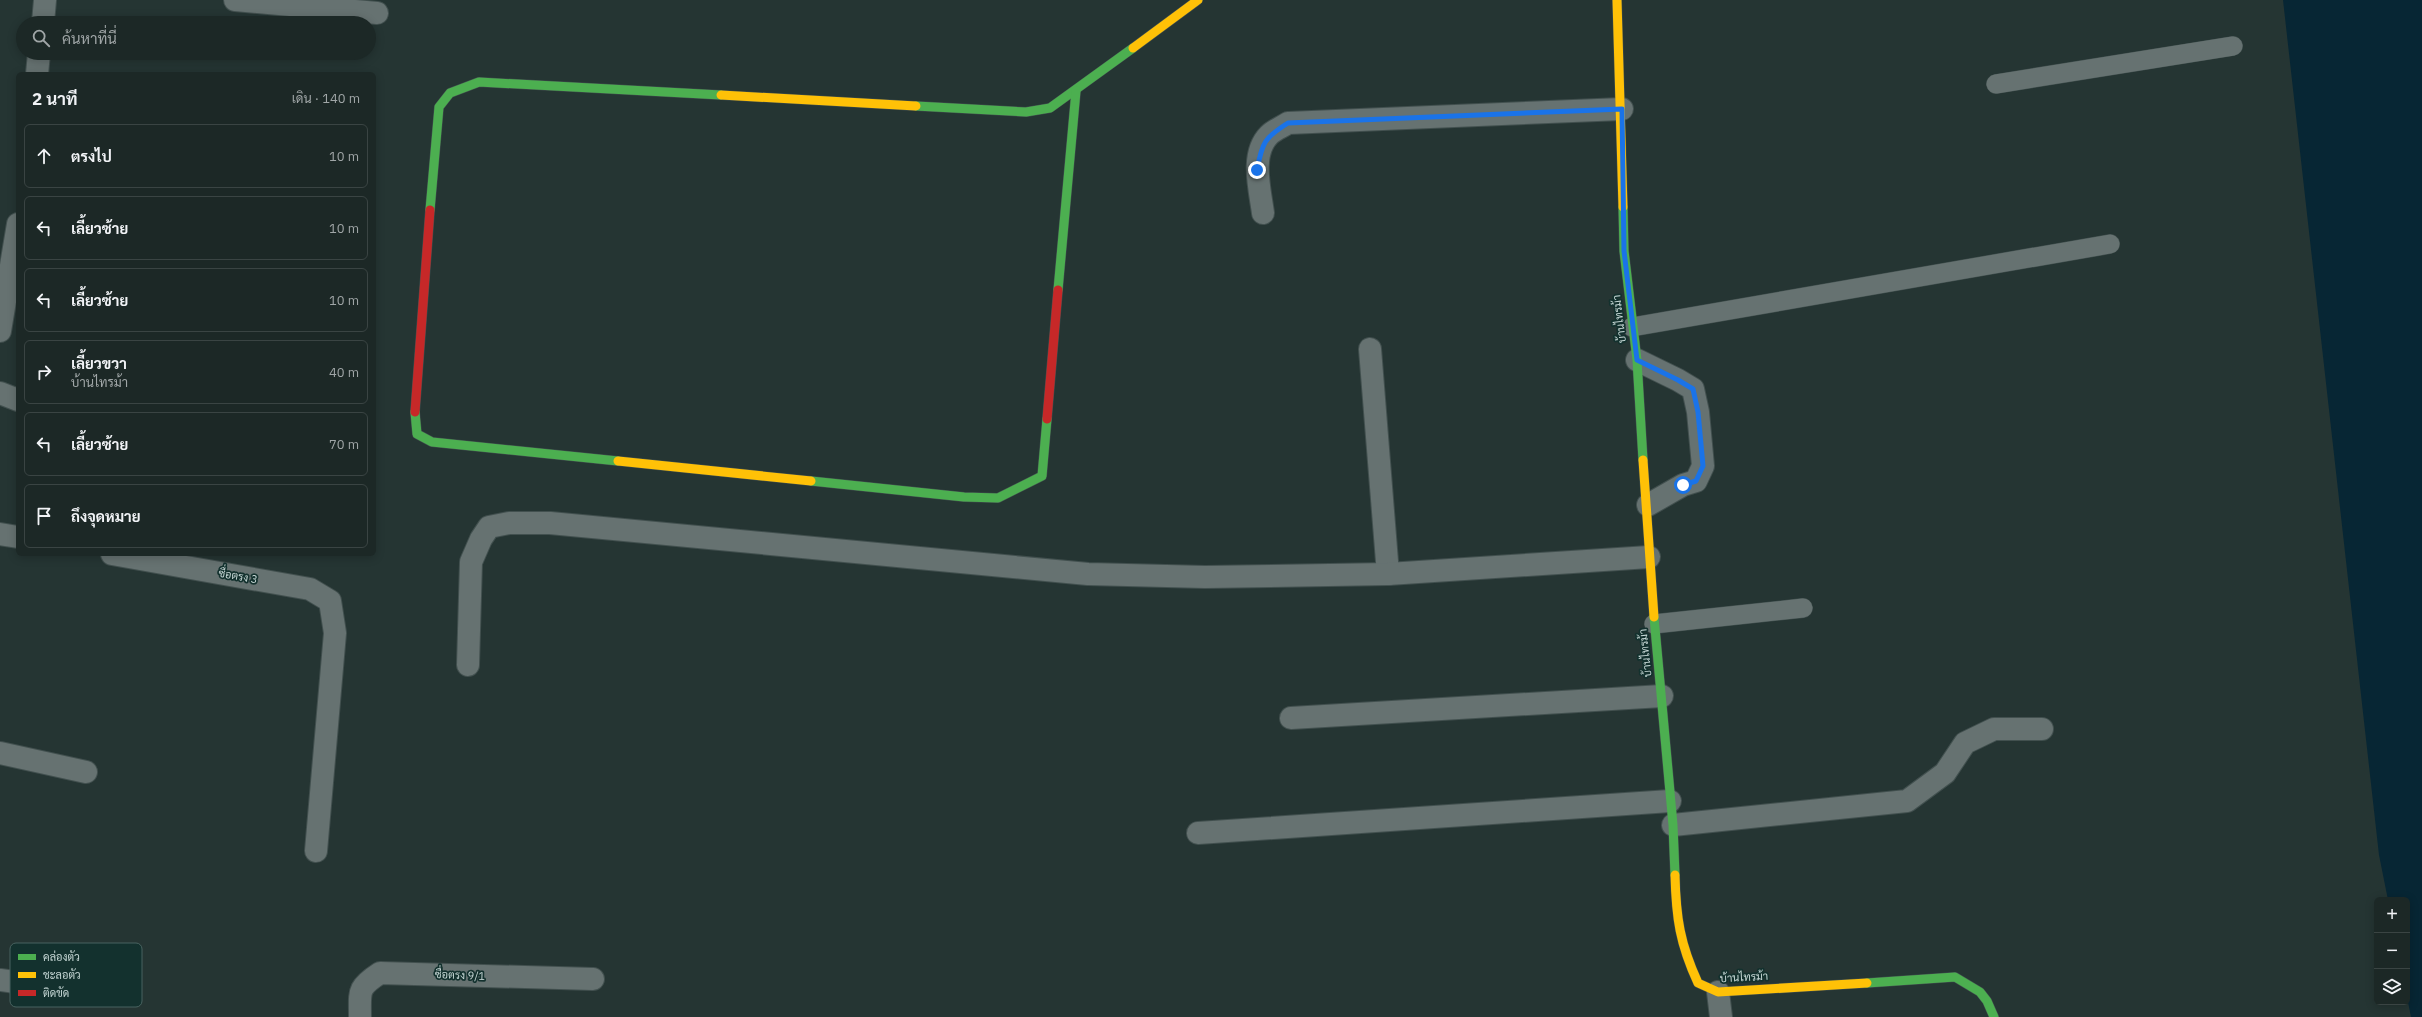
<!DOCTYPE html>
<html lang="th">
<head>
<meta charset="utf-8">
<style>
  body { margin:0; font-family:"IBM Plex Sans",Sarabun,sans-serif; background:#293432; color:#f1f3f6 }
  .controls { position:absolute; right:12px; bottom:12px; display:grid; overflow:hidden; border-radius:6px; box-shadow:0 2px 10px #0003 }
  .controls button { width:36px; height:36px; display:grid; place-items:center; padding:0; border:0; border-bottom:1px solid #3a4443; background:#1c2826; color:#f1f3f6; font:20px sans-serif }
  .stop { position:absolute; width:12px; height:12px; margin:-9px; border:3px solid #1a73e8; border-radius:50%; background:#fff }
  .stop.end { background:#1a73e8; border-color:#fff; box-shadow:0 1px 4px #0008 }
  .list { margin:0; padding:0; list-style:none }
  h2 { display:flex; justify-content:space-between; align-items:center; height:52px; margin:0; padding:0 16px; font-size:17px }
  h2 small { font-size:13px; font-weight:400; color:#a0a6a7 }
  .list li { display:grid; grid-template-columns:26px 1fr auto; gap:12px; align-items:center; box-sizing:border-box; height:64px; margin:0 8px 8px; padding:0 8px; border:1px solid #3a4443; border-radius:6px }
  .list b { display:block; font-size:15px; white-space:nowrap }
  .list p { margin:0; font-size:13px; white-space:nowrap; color:#a0a6a7 }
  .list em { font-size:13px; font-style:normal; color:#a0a6a7 }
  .icon { flex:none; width:22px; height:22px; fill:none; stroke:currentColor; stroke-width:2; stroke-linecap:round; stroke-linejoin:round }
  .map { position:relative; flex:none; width:2422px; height:1017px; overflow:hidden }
  .search { position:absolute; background:#1c2826; box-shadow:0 2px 10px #0003; left:16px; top:16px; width:360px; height:44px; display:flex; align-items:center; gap:10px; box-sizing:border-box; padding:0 14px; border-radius:22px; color:#a0a6a7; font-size:15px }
  .panel { position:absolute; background:#1c2826; box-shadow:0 2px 10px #0003; left:16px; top:72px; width:360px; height:484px; border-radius:6px }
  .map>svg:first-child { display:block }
  .water { fill:#072634 }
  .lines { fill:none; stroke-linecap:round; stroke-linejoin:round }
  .lane-casing { stroke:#42504f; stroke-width:20 }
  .street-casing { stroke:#42504f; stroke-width:24 }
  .fast-casing { stroke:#42504f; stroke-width:10 }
  .slow-casing { stroke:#42504f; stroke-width:10 }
  .jam-casing { stroke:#42504f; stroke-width:10 }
  .lane { stroke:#667271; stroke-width:19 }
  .street { stroke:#667271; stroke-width:22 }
  .fast { stroke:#4caf50; stroke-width:9 }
  .slow { stroke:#ffc107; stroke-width:9 }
  .jam { stroke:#c62828; stroke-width:9 }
  .route { stroke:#1a73e8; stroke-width:5 }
  .labels { text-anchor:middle; stroke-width:3.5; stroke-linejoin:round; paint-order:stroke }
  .street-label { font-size:11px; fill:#c7d8d6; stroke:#13312e }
  .key { fill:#13312e; stroke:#496360; stroke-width:1 }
  .key-label { font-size:11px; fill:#c7d8d6 }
</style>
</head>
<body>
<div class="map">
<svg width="2422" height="1017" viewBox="0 0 2422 1017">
  <rect width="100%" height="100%" fill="#253533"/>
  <path class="water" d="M2283,0H2422V1017H2411L2407,997V900H2388L2379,855Z"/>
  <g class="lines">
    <defs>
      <g id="lane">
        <path d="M1996,84L2233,46"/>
        <path d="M1632,327L2110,244"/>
        <path d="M1654,624L1803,608"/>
      </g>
      <g id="street">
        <path d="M235,0L377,13"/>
        <path d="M43,23L45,0"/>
        <path d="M37,74L39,53"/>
        <path d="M1263,213C1260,190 1250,154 1269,135C1274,130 1282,127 1288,123L1622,109"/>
        <path d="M0,331L18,224"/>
        <path d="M1370,349L1388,574"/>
        <path d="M1637,360L1678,380L1693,389L1698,412L1703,466L1696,481L1683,485L1648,505"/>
        <path d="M0,393L18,400"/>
        <path d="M0,534L18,537"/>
        <path d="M112,554L310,589L330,601L335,633L316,851"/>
        <path d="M468,665L471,562L481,539L489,527L509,523H550L1088,574L1205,577L1388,574L1649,557"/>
        <path d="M1291,718L1662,696"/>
        <path d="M0,753L86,772"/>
        <path d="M1673,825L1907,801L1945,773L1965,743L1994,729H2042"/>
        <path d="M1198,833L1670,801"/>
        <path d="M0,980L108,995"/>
        <path d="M1718,992L1721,1017"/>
        <path d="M360,1017C360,991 357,988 380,973L593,979"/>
      </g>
      <g id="fast">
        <path d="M916,106L1026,112L1050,108L1133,48"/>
        <path d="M1623,207L1624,251L1637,360L1643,460"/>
        <path d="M430,210L439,107L450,93L479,82L721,95"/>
        <path d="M1058,290L1076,91"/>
        <path d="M415,412L417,434L432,442L618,461"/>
        <path d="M811,481L964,497L998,498L1042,476L1047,419"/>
        <path d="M1654,617L1673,825L1675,875"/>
        <path d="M1867,983L1955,977L1980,992L1987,1001L1994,1017"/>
      </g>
      <g id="slow">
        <path d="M1617,0L1623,207"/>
        <path d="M1133,48L1198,0"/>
        <path d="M721,95L916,106"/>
        <path d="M1643,460L1654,617"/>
        <path d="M618,461L811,481"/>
        <path d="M1675,875C1676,918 1680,944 1698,983L1718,992L1867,983"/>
      </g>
      <g id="jam">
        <path d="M415,412L430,210"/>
        <path d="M1047,419L1058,290"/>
      </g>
    </defs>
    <use href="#lane" class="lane-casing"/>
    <use href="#street" class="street-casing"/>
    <use href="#fast" class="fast-casing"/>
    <use href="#slow" class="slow-casing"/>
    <use href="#jam" class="jam-casing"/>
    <use href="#lane" class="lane"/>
    <use href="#street" class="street"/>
    <use href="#fast" class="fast"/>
    <use href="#slow" class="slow"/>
    <use href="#jam" class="jam"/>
  </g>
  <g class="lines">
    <path class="route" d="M1257,170C1262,143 1264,138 1288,123L1622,109L1624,251L1637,360L1678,380L1693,389L1698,412L1703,466L1696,481L1683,485"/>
  </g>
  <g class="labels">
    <g class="street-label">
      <text transform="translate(1619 319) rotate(-97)" y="4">บ้านไทรม้า</text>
      <text transform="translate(238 576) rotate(10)" y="4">ซื่อตรง 3</text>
      <text transform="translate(1645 653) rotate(-96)" y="4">บ้านไทรม้า</text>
      <text transform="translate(460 975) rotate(2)" y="4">ซื่อตรง 9/1</text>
      <text transform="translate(1744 977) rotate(-3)" y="4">บ้านไทรม้า</text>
    </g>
  </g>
  <rect x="10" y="943" width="132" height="64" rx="6" class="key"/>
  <rect x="18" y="954" width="18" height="6" fill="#4caf50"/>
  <rect x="18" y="972" width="18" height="6" fill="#ffc107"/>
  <rect x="18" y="990" width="18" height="6" fill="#c62828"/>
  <g class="key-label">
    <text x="43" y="961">คล่องตัว</text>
    <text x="43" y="979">ชะลอตัว</text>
    <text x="43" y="997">ติดขัด</text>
  </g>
</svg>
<div class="controls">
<button>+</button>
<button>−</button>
<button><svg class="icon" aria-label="layers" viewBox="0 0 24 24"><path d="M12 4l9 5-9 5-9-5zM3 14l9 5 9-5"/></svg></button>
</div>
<div class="stop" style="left:1683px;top:485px"></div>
<div class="stop end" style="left:1257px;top:170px"></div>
<div class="search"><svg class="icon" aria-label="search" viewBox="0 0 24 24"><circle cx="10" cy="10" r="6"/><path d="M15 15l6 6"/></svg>ค้นหาที่นี่</div>
<section class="panel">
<h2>2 นาที<small>เดิน · 140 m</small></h2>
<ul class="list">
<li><svg class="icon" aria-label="ahead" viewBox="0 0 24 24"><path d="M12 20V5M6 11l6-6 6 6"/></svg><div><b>ตรงไป</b></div><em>10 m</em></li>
<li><svg class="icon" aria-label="left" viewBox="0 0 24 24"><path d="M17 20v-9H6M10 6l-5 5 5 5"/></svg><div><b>เลี้ยวซ้าย</b></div><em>10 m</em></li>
<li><svg class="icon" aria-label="left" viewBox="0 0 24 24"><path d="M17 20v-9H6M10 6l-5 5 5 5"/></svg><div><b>เลี้ยวซ้าย</b></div><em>10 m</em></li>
<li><svg class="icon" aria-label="right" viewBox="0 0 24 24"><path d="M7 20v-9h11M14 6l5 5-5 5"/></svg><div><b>เลี้ยวขวา</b><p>บ้านไทรม้า</p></div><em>40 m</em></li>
<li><svg class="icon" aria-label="left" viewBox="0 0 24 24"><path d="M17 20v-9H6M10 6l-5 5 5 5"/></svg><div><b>เลี้ยวซ้าย</b></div><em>70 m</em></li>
<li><svg class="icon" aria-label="arrive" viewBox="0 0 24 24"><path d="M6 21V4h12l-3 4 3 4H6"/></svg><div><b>ถึงจุดหมาย</b></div></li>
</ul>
</section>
</div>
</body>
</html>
